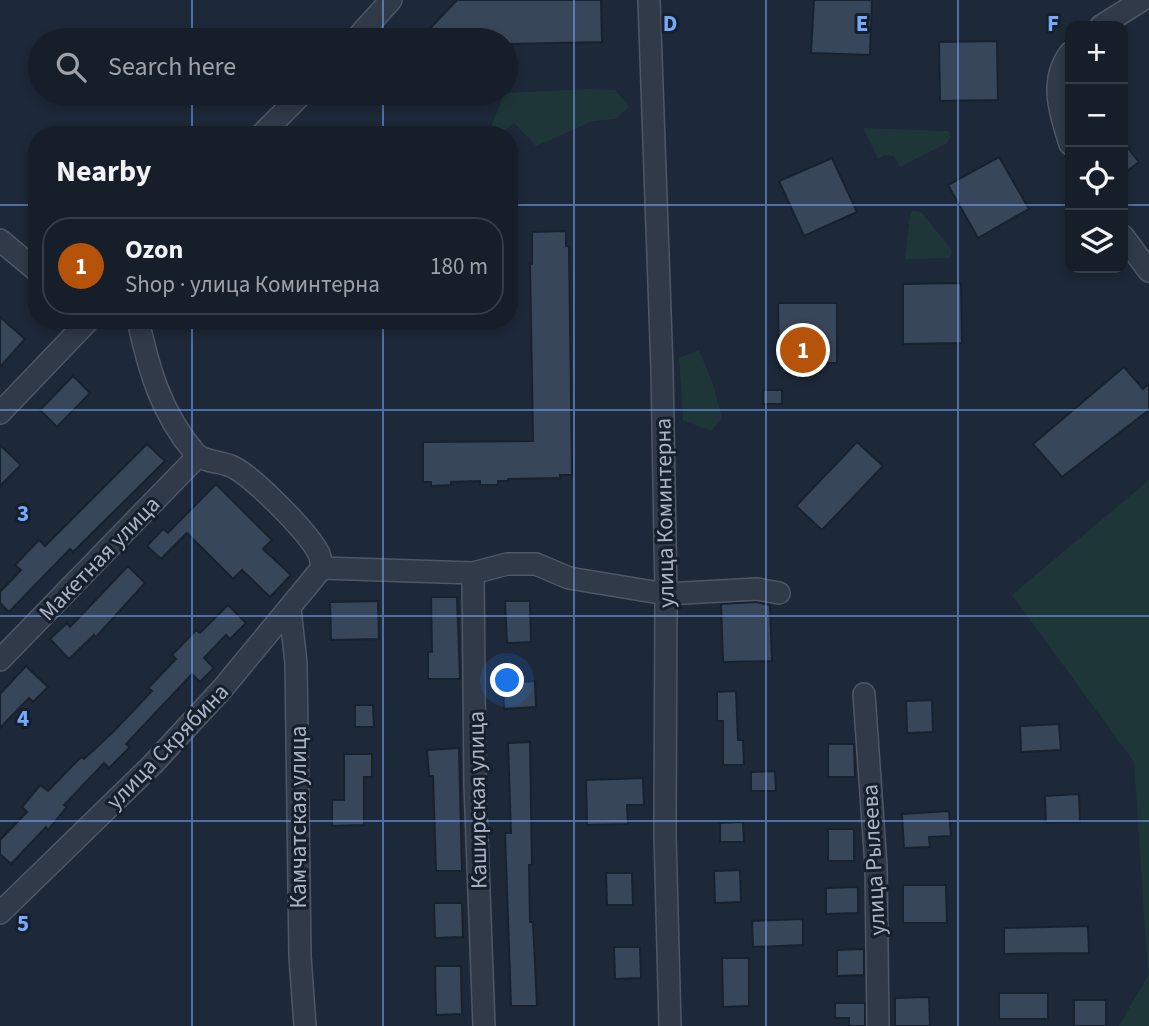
<!DOCTYPE html>
<html lang="en">
<head>
<meta charset="utf-8">
<style>
  body { margin:0; font-family:"Source Sans 3",sans-serif; background:#232b36; color:#f1f3f6 }
  .controls { position:absolute; right:21px; top:21px; display:grid; overflow:hidden; border-radius:14px; box-shadow:0 4px 10px #0003 }
  .controls button { width:63px; height:63px; display:grid; place-items:center; padding:0; border:0; border-bottom:2px solid #353c47; background:#161e2a; color:#f1f3f6; font:35px sans-serif }
  .you { position:absolute; left:508px; top:681px; width:24px; height:24px; margin:-18px; border:5px solid #fff; border-radius:50%; background:#1a73e8; box-shadow:0 0 0 10px #1a73e833 }
  .badge { display:grid; place-items:center; width:46px; height:46px; border-radius:50%; background:#b45309; color:#fff; font-size:23px; font-weight:700 }
  .pin { position:absolute; translate:-50% -50%; border:4px solid #fff; box-shadow:0 2px 7px #0006 }
  .list { margin:0; padding:0; list-style:none }
  h2 { display:flex; justify-content:space-between; align-items:center; height:91px; margin:0; padding:0 28px; font-size:30px }
  h2 small { font-size:23px; font-weight:400; color:#9ea2a8 }
  .list li { display:grid; grid-template-columns:46px 1fr auto; gap:21px; align-items:center; box-sizing:border-box; height:98px; margin:0 14px 14px; padding:0 14px; border:2px solid #353c47; border-radius:28px }
  .list b { display:block; font-size:26px; white-space:nowrap }
  .list p { margin:0; font-size:23px; white-space:nowrap; color:#9ea2a8 }
  .list em { font-size:23px; font-style:normal; color:#9ea2a8 }
  .icon { flex:none; width:38px; height:38px; fill:none; stroke:currentColor; stroke-width:2; stroke-linecap:round; stroke-linejoin:round }
  .map { position:relative; flex:none; width:1149px; height:1026px; overflow:hidden }
  .search { position:absolute; background:#161e2a; box-shadow:0 4px 10px #0003; left:28px; top:28px; width:490px; height:77px; display:flex; align-items:center; gap:18px; box-sizing:border-box; padding:0 24px; border-radius:38px; color:#9ea2a8; font-size:26px }
  .panel { position:absolute; background:#161e2a; box-shadow:0 4px 10px #0003; left:28px; top:126px; width:490px; height:203px; border-radius:28px }
  .map>svg:first-child { display:block }
  .green { fill:#1f3639 }
  .building { fill:#384659; stroke:#18212e; stroke-width:2 }
  .lines { fill:none; stroke-linecap:round; stroke-linejoin:round }
  .minor-casing { stroke:#4e5766; stroke-width:24 }
  .minor { stroke:#303a48; stroke-width:21 }
  .grid { fill:none; stroke:#75aaff; stroke-width:2; stroke-opacity:0.55 }
  .labels { text-anchor:middle; stroke-width:6; stroke-linejoin:round; paint-order:stroke }
  .street-label { font-size:23px; fill:#aab4c6; stroke:#161f2c }
  .grid-label { font-size:23px; text-anchor:middle; font-weight:bold; fill:#75aaff; stroke:#161f2c; stroke-width:6; stroke-linejoin:round; paint-order:stroke }
</style>
</head>
<body>
<div class="map">
<svg width="1149" height="1026" viewBox="0 0 1149 1026">
  <rect width="100%" height="100%" fill="#1d2838"/>
  <g class="green">
    <path d="M590,89L615,90L629,106L616,119L593,121L536,146L514,123L500,135H488L504,93Z"/>
    <path d="M863,128L946,131L949,132L951,137L947,143L900,167L894,156L885,155L878,159Z"/>
    <path d="M912,211L921,212L952,250L951,256L949,258L905,259L910,215Z"/>
    <path d="M699,350L713,384L722,418L711,431L683,420L679,358Z"/>
    <path d="M1149,480V1026H1119L1148,975L1134,762L1012,595Z"/>
  </g>
  <g class="building">
    <path d="M457,0H601L602,42L506,44V40H419Z"/>
    <path d="M814,0H872L870,55L811,53Z"/>
    <path d="M997,41L998,100L940,101L939,42Z"/>
    <path d="M1123,142L1139,162L1123,174Z"/>
    <path d="M999,157L1029,209L978,238L948,185Z"/>
    <path d="M832,158L857,212L804,236L779,181Z"/>
    <path d="M566,231V246H569L572,475H560V478L508,479V481H498V485H480V481L451,482V485L431,486V482H423V442L533,441L530,264H532V232Z"/>
    <path d="M961,283L962,343L903,344V284Z"/>
    <path d="M778,303H837V363H779Z"/>
    <path d="M0,317L25,339L0,367Z"/>
    <path d="M1124,367L1143,389L1149,384V410L1062,477L1033,444Z"/>
    <path d="M73,376L90,393L57,427L40,410Z"/>
    <rect x="763" y="390" width="19" height="14"/>
    <path d="M857,442L883,466L822,530L796,506Z"/>
    <path d="M147,444L165,461L73,552L70,549L9,612L0,603V592L21,570L15,565L39,540L45,546Z"/>
    <path d="M0,445L21,465L0,486Z"/>
    <path d="M216,484L272,540L263,549L291,575L270,597L242,570L233,579L187,533L161,559L147,546L163,529L168,533Z"/>
    <path d="M128,566L145,583L96,637L94,635L69,659L50,639L67,623L70,627Z"/>
    <path d="M431,597H457L460,679H428V652H432Z"/>
    <path d="M378,601L379,639L331,640L330,602Z"/>
    <path d="M505,601H530L531,642L507,643Z"/>
    <path d="M756,602L770,605L772,661L723,662L721,604Z"/>
    <path d="M228,605L246,623L230,639L226,635L204,658L214,668L200,682L192,674L126,744L130,747L109,768L104,763L64,805L67,807L48,830L46,827L11,864L0,854V840L27,812L22,807L40,785L48,791L81,757L84,759L114,731L152,691L148,688L176,659L172,655L196,630L200,633Z"/>
    <path d="M26,666L48,687L33,702L29,698L0,728V694Z"/>
    <path d="M535,681L536,707L504,709L503,683Z"/>
    <path d="M736,691L738,740H743L744,765H723V721H717V692Z"/>
    <path d="M932,700L933,732L907,733L906,701Z"/>
    <path d="M355,705H373L374,727H355Z"/>
    <path d="M1059,724L1061,750L1021,752L1020,726Z"/>
    <path d="M530,742L532,865H529L530,922H533L537,1006H511L505,833H511L508,743Z"/>
    <path d="M828,744H854L855,777H828Z"/>
    <path d="M459,748L462,871H436L433,776H429L427,750Z"/>
    <path d="M344,754H372V777H364V825L332,826V800H344Z"/>
    <path d="M775,771L776,791H751V772Z"/>
    <path d="M643,778L644,805H627L628,824L587,825L586,780Z"/>
    <path d="M1079,794L1080,822L1046,823L1045,796Z"/>
    <path d="M949,811L951,836L929,837L930,847L904,848L902,814Z"/>
    <path d="M743,822L744,842H720V823Z"/>
    <rect x="828" y="829" width="26" height="32"/>
    <path d="M740,870L741,902L715,903L714,871Z"/>
    <path d="M606,873H632L633,905H607Z"/>
    <path d="M903,885H946L947,923H903Z"/>
    <path d="M858,887V913L826,914V888Z"/>
    <path d="M434,903H462L463,937L435,938Z"/>
    <path d="M803,919V945L753,947L752,921Z"/>
    <path d="M1088,926L1089,953L1004,954V928Z"/>
    <path d="M614,947H640L641,978L615,979Z"/>
    <path d="M864,949V975L837,976V950Z"/>
    <path d="M722,958H749V1006L723,1007Z"/>
    <path d="M435,966H461L462,1014L436,1015Z"/>
    <rect x="999" y="993" width="49" height="26"/>
    <path d="M929,997L930,1026H895V998Z"/>
    <rect x="1074" y="1000" width="32" height="26"/>
    <path d="M835,1003H865V1026H849V1018H835Z"/>
  </g>
  <g class="lines">
    <defs>
      <g id="minor">
        <path d="M649,0L662,369L666,594L665,835L670,1026"/>
        <path d="M1101,26L1142,0"/>
        <path d="M355,40L391,0"/>
        <path d="M1070,53C1049,81 1060,113 1070,144"/>
        <path d="M261,135L303,93"/>
        <path d="M1123,236L1149,271"/>
        <path d="M0,240L37,271"/>
        <path d="M138,320C149,370 161,413 195,453C204,463 224,461 235,468C256,480 307,531 318,552C321,557 321,563 322,568L473,573L507,564H536L569,578L666,594L757,589L779,593"/>
        <path d="M0,413L89,320"/>
        <path d="M473,573L475,785L484,1026"/>
        <path d="M290,609L296,663L300,956L305,1026"/>
        <path d="M0,660L198,456"/>
        <path d="M864,694L876,866L878,1026"/>
        <path d="M0,913L153,764L223,688L322,568"/>
      </g>
    </defs>
    <use href="#minor" class="minor-casing"/>
    <use href="#minor" class="minor"/>
  </g>
  <path class="grid" d="M192,0V40M383,0V40M574,0V1026M766,0V1026M958,0V1026M192,93V135M383,93V135M0,205H37M509,205H1070M1123,205H1149M192,320V1026M383,320V1026M0,410H1149M0,616H1149M0,821H1149"/>
  <g class="labels">
    <g class="street-label">
      <text transform="translate(664 513) rotate(-91)" y="8">улица Коминтерна</text>
      <text transform="translate(99 558) rotate(-46)" y="8">Макетная улица</text>
      <text transform="translate(167 746) rotate(-46)" y="8">улица Скрябина</text>
      <text transform="translate(477 800) rotate(-91)" y="8">Каширская улица</text>
      <text transform="translate(298 817) rotate(-90)" y="8">Камчатская улица</text>
      <text transform="translate(873 860) rotate(-93)" y="8">улица Рылеева</text>
    </g>
  </g>
  <g class="grid-label">
    <text x="670" y="31">D</text>
    <text x="862" y="31">E</text>
    <text x="1053" y="31">F</text>
    <text x="23" y="521">3</text>
    <text x="23" y="726">4</text>
    <text x="23" y="931">5</text>
  </g>
</svg>
<div class="controls">
<button>+</button>
<button>−</button>
<button><svg class="icon" aria-label="locate" viewBox="0 0 24 24"><circle cx="12" cy="12" r="6"/><path d="M12 2v4M12 18v4M2 12h4M18 12h4"/></svg></button>
<button><svg class="icon" aria-label="layers" viewBox="0 0 24 24"><path d="M12 4l9 5-9 5-9-5zM3 14l9 5 9-5"/></svg></button>
</div>
<div class="you"></div>
<div class="pin badge" style="left:803px;top:350px">1</div>
<div class="search"><svg class="icon" aria-label="search" viewBox="0 0 24 24"><circle cx="10" cy="10" r="6"/><path d="M15 15l6 6"/></svg>Search here</div>
<section class="panel">
<h2>Nearby<small></small></h2>
<ul class="list">
<li><span class="badge">1</span><div><b>Ozon</b><p>Shop · улица Коминтерна</p></div><em>180 m</em></li>
</ul>
</section>
</div>
</body>
</html>
